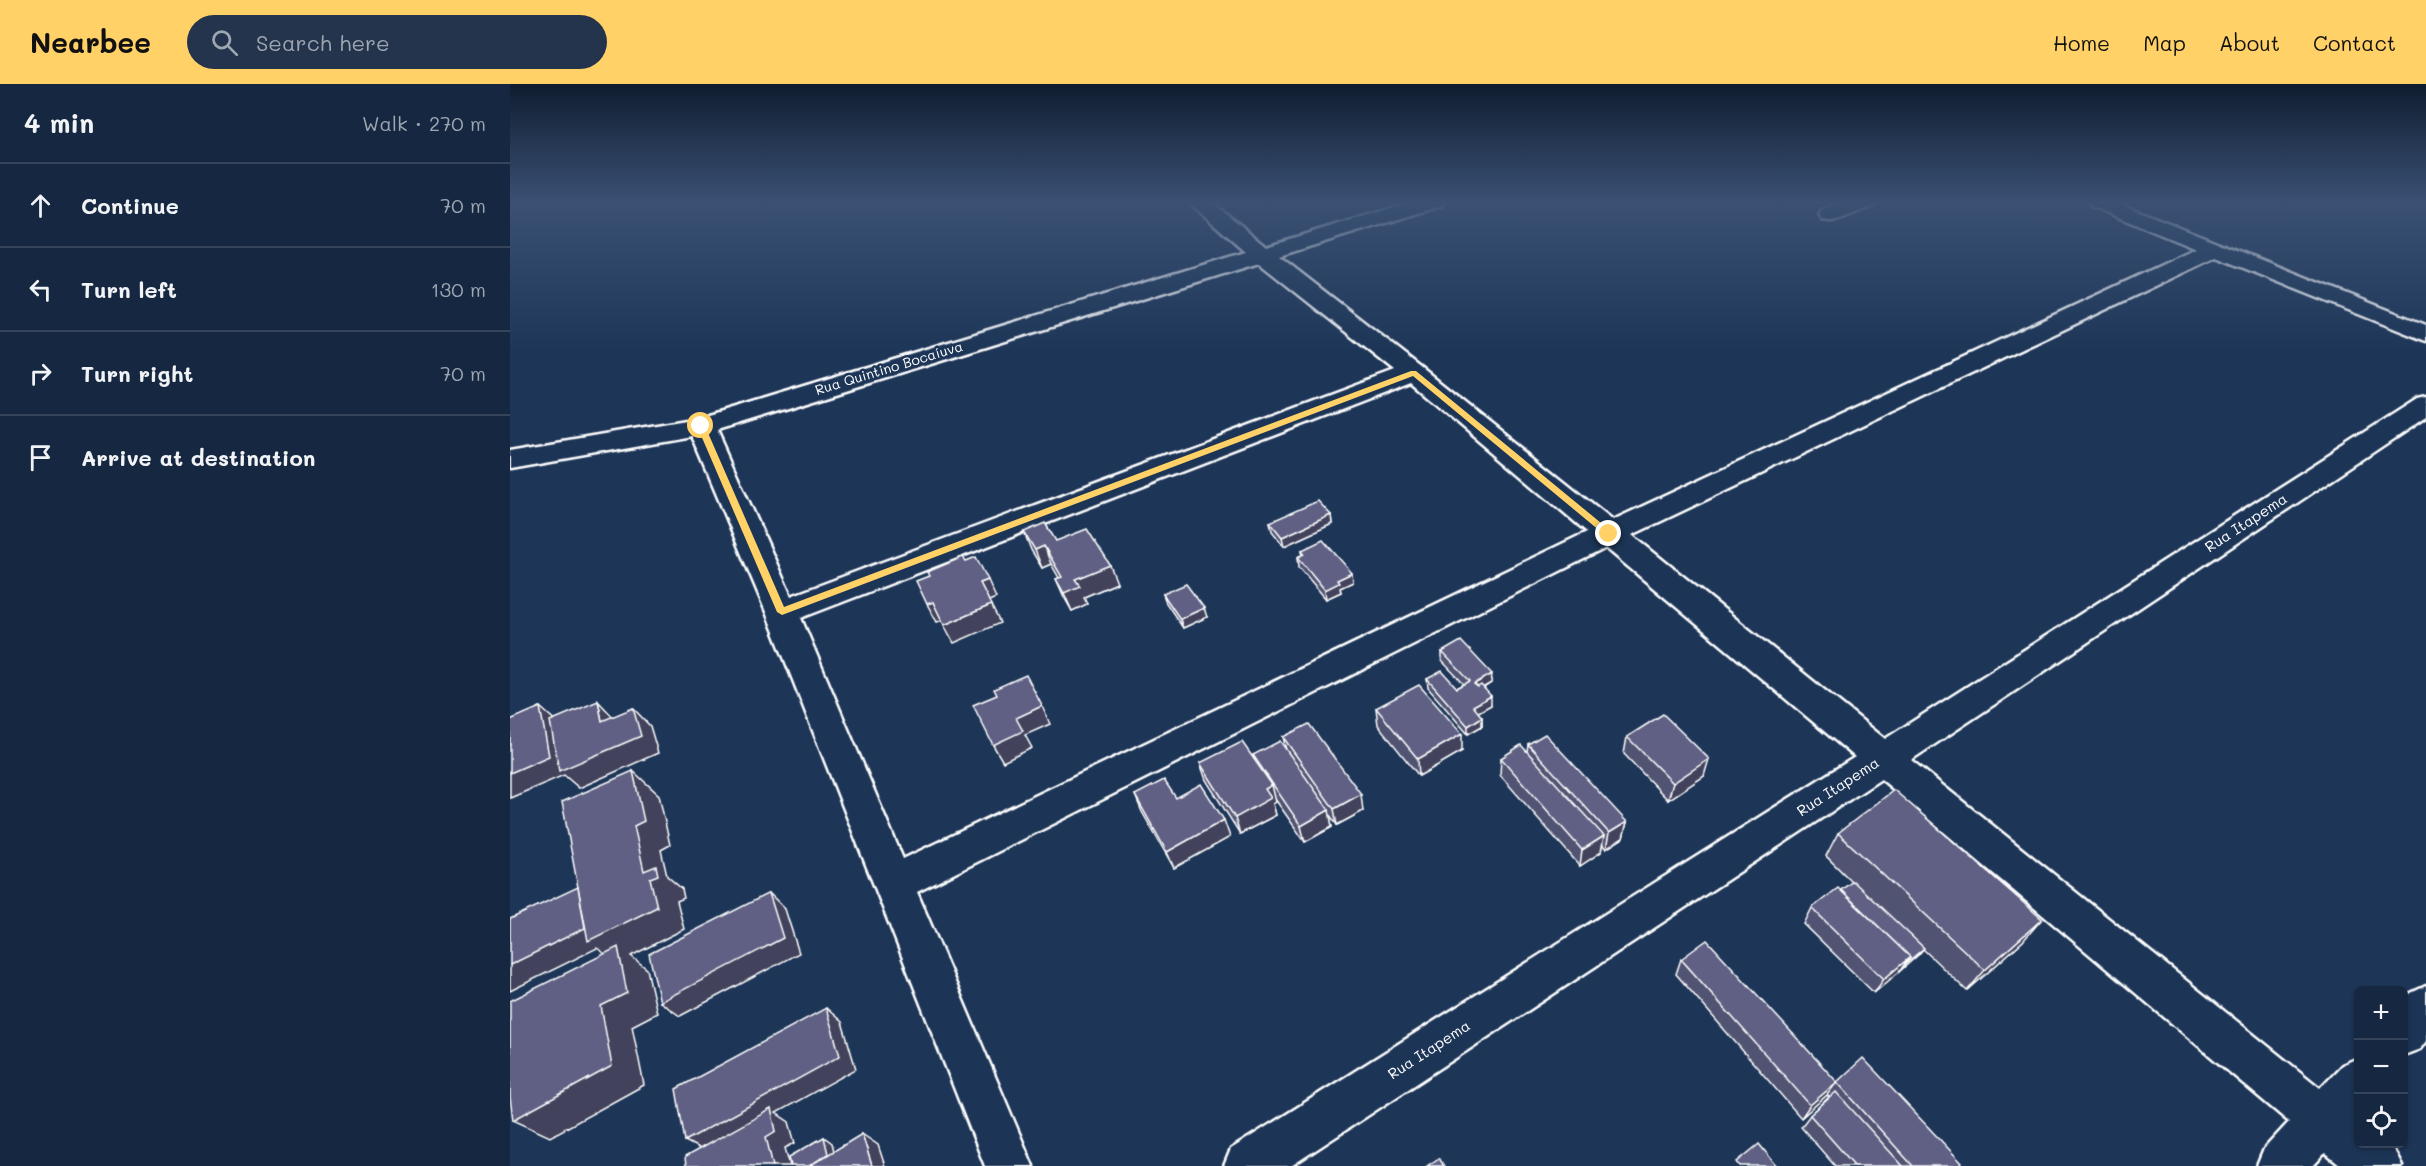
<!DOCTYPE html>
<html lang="en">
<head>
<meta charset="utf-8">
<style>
  body { margin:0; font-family:Mali,sans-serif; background:#23344c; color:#f1f3f6 }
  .controls { position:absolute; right:18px; bottom:18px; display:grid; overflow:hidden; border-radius:9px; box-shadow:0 2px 4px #0004 }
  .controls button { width:54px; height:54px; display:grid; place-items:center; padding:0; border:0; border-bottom:2px solid #35445a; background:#162841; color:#f1f3f6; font:30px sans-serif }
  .stop { position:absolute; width:18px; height:18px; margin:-14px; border:4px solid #ffd166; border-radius:50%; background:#fff }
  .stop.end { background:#ffd166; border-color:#fff; box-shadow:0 2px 6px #0008 }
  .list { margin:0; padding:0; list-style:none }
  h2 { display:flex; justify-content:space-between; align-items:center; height:78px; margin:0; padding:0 24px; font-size:26px }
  h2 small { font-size:20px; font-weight:400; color:#9ea6b1 }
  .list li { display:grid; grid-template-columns:39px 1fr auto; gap:18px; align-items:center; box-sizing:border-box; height:84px; padding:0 24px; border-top:2px solid #35445a }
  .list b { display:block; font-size:22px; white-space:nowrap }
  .list em { font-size:20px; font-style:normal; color:#9ea6b1 }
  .icon { flex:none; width:33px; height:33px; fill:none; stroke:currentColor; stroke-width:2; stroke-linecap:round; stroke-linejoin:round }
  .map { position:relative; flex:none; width:1916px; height:1082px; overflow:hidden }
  header { display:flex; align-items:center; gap:36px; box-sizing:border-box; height:84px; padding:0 30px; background:#ffd166; color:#111 }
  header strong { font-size:28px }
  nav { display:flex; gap:33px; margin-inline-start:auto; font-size:21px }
  .search { width:420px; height:54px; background:#23344c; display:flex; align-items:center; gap:15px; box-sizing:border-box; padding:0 21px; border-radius:33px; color:#9ea6b1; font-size:22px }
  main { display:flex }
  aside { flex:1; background:#162841 }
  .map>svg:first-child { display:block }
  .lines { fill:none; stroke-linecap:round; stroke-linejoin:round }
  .minor-casing { stroke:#fff; stroke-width:5 }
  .minor { fill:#1d3557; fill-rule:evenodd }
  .wall { fill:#515372; stroke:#fff; stroke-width:1.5 }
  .shaded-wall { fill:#42435c; stroke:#fff; stroke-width:1.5 }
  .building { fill:#5e6084; stroke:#fff; stroke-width:1.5 }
  .route { fill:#ffd166 }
  .labels { text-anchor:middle; stroke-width:5; stroke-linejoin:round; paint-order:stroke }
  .far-street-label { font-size:14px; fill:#fff; stroke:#1d3557 }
  .street-label { font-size:15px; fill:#fff; stroke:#1d3557 }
</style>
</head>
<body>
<header>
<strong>Nearbee</strong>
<div class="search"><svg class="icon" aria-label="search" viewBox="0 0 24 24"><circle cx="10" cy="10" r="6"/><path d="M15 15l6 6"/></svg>Search here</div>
<nav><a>Home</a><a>Map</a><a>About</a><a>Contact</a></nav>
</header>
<main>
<aside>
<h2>4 min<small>Walk · 270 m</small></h2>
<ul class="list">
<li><svg class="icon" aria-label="ahead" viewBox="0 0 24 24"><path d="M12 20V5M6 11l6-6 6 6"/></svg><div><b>Continue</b></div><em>70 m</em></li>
<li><svg class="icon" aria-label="left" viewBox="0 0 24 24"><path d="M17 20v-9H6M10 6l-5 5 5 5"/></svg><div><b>Turn left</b></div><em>130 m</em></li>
<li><svg class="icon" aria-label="right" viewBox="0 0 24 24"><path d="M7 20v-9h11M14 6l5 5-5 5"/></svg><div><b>Turn right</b></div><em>70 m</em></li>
<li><svg class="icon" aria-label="arrive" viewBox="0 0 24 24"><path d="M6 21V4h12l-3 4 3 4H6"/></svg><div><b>Arrive at destination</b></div></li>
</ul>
</aside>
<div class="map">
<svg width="1916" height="1082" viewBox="0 0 1916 1082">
  <rect width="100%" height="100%" fill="#1d3557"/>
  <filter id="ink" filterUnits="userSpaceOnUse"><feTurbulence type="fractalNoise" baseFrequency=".0167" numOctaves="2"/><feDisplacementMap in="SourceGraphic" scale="12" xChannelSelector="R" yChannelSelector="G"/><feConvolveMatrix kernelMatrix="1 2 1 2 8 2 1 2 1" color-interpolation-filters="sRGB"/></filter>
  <g filter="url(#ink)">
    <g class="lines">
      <defs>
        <g id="minor">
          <path d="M679,118H702L756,162L902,118H934L931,122L769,172L913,284L1103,436L1686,165L1581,122L1578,118H1606L1916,241V257L1706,173L1122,451L1375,655L1907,315L1916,313V333L1401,676L1810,1004L1832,981L1848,974V1031L1846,1034L1848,1036V1060C1875,1060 1881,1055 1892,1082H1831L1815,1069L1803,1082H1747L1754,1065L1779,1038L1371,695L781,1082H714L721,1065L1345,673L1096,464L407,808L523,1082H475L256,528L182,352L0,384V366L188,334L736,168ZM749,179L885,287L281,512L207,346ZM901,299L1077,448L393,775L291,534Z"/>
          <path d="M1336,118H1367L1363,122L1328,136L1320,137L1312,136L1309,131L1312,126Z"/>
          <path d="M1916,902V957L1910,965L1894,971V916L1901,909Z"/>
        </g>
      </defs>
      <use href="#minor" class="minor-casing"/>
      <use href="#minor" class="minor"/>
    </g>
    <g class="wall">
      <path d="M821,431L822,440L774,462L762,447L760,438Z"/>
      <path d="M514,448L546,457L607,499L574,513L577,520L562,527L554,513L546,495L549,494L541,480L532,484L521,466Z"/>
      <path d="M792,466L843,498L830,504L831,508L816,515L789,483L788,473L793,471Z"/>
      <path d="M653,510L697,533L673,544L656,519Z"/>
      <path d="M932,568L981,599L974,604L981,621L968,628L972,633V642L958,650L918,604L917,595L947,604L954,600L932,577Z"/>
      <path d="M866,624L952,667L909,692L868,641Z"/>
      <path d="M773,653L853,727L827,741L819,730L822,743L795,758L765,715L766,718L763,720L766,731L730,750L696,696L690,679L745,676L743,671L776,666Z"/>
      <path d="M1117,653L1194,692L1158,716L1114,670Z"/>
      <path d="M1018,660L1117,738L1113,754L1096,765L1092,760L1091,768L1070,782L990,691L991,674L1017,668Z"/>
      <path d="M625,711L666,714L720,753L664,784L632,728Z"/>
      <path d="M1328,749L1513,857L1457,907L1413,865L1408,871L1364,909L1294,840L1302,824L1331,806L1342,798L1316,772Z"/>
      <path d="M1171,875L1327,998L1449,1082H1325L1291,1043L1300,1031L1319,1013L1317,1011L1291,1034L1166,890Z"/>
    </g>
    <g class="shaded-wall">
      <path d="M821,431L822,440L774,462L772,453Z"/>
      <path d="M534,462L541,480L532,484L525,466Z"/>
      <path d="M600,481L607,499L574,513L577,520L562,527L554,509L565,495Z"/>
      <path d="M842,489L843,498L830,504L831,508L816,515L815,506L827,496Z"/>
      <path d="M478,496L486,514L479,517L470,499Z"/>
      <path d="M423,518L433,536L427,538L417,520Z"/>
      <path d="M481,521L490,539L444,559L434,541Z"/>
      <path d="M694,524L697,533L673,544L670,535Z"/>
      <path d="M982,590L981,599L964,609V600Z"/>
      <path d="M981,612V621L963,631V622Z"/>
      <path d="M88,617L105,635L92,637Z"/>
      <path d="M532,622L540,640L515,651L522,664L493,678L483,661L506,634Z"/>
      <path d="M30,623L49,640L57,683L123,624L140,642L148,669L69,704L54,691L0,714V689Z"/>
      <path d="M972,633V642L958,650V642Z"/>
      <path d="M952,650V667L909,692L908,675Z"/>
      <path d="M1199,675L1194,692L1158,716L1163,699Z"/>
      <path d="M123,687L149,711L160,761L151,766L157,792L172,805L174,814L167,817L174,845L121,872L137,885L147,929L122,942L134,1001L40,1053L3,1036L91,922L108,879L87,864L0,907V881L124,742Z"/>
      <path d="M762,701L766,718L763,720L766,731L730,750L725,734L755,705Z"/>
      <path d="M851,710L853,727L827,741L824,725Z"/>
      <path d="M819,726L822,743L795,758L791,742Z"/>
      <path d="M714,736L720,753L664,784L657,768Z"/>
      <path d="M1117,738L1113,754L1096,765L1099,749Z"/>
      <path d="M1094,752L1091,768L1070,782L1072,766Z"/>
      <path d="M259,809L275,825L289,869L170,932L150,918Z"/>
      <path d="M1532,835L1513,857L1457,907L1475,886Z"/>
      <path d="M1414,864L1408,871L1389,888L1394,881Z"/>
      <path d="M1400,873L1389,888L1364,909L1374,895Z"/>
      <path d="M316,924L332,938L346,985L266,1029L279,1038L285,1059L275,1064L280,1082H263L196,1068L175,1057Z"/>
      <path d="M1327,998L1317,1011L1291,1034L1300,1021Z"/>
      <path d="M352,1050L368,1061L375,1082H362Z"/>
      <path d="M314,1053L322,1059L327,1079L303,1082Z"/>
    </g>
    <g class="building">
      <path d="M808,417L821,431L772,453L760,438Z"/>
      <path d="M535,439L546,457L577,445L600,481L565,495L570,502L554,509L546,495L552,493L534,462L525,466L514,448Z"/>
      <path d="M813,456L842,489L827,496L829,499L815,506L788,473L795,470L792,466Z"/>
      <path d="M453,473L456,477L466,473L478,496L470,499L481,521L434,541L423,518L417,520L406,497L419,492L417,488Z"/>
      <path d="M676,500L694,524L670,535L653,510Z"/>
      <path d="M951,557L982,590L964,600L968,603L971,601L981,612L963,622L972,633L958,642L917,595L932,587L947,604L960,597L932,568Z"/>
      <path d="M516,591L532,622L506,634L513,647L483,661L463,621L487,611L484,605Z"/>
      <path d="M909,601L952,650L908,675L866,624Z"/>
      <path d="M88,617L92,637L123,624L131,652L49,687L40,637Z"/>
      <path d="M30,623L39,672L0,689V636Z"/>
      <path d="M1153,630L1199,675L1163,699L1117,653Z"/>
      <path d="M799,640L851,710L824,725L773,653Z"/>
      <path d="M1035,650L1117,738L1099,749L1018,660Z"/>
      <path d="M770,657L819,726L791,742L743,671Z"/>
      <path d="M732,658L762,701L755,705L761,714L725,734L690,679Z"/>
      <path d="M1011,661L1094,752L1072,766L991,674Z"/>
      <path d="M123,687L134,737L124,742L134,787L146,782L148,791L140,794L147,823L78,857L52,718Z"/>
      <path d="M654,696L666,714L691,700L714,736L657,768L625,711Z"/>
      <path d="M1384,706L1532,835L1475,886L1328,749Z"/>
      <path d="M1343,797L1414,864L1394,881L1400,873L1331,806Z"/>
      <path d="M68,803L75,844L0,881V835Z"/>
      <path d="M1328,804L1400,873L1374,895L1302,824Z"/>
      <path d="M259,809L273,854L150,918L139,870Z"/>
      <path d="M1197,856L1327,998L1300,1021L1171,875Z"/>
      <path d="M108,863L117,909L91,922L102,982L3,1036L0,1013V917Z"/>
      <path d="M316,924L330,972L175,1057L166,1005Z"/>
      <path d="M1353,974L1452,1079L1449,1082H1403L1327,998Z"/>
      <path d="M1326,1008L1393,1082H1345L1300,1031Z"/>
      <path d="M261,1025L266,1047L256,1053L263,1082H176L175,1073Z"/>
      <path d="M352,1050L362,1082H299Z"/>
      <path d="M314,1053L318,1070L299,1082H281L279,1073Z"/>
      <path d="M1249,1060L1267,1082H1230L1227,1078Z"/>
      <path d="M929,1074L934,1082H917Z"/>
    </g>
  </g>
  <linearGradient id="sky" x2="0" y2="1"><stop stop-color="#101d30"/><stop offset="0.44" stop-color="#3a5174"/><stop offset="1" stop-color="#3a5174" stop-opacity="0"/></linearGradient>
  <rect width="1916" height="269" fill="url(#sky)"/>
  <path class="route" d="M901,287H906L1102,448V452H1096L903,292L272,531L267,528L187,342L191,339L195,342L274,523Z"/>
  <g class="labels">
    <g class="far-street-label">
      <text transform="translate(379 284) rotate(-17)" y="5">Rua Quintino Bocaíuva</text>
    </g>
    <g class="street-label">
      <text transform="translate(1736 439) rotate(-33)" y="5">Rua Itapema</text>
      <text transform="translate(1328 703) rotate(-33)" y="5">Rua Itapema</text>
      <text transform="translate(919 966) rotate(-33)" y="5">Rua Itapema</text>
    </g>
  </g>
</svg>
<div class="controls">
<button>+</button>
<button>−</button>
<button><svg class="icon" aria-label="locate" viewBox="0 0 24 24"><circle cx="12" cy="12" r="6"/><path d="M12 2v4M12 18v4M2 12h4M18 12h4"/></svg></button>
</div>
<div class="stop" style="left:191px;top:342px"></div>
<div class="stop end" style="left:1099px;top:450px"></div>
</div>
</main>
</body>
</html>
